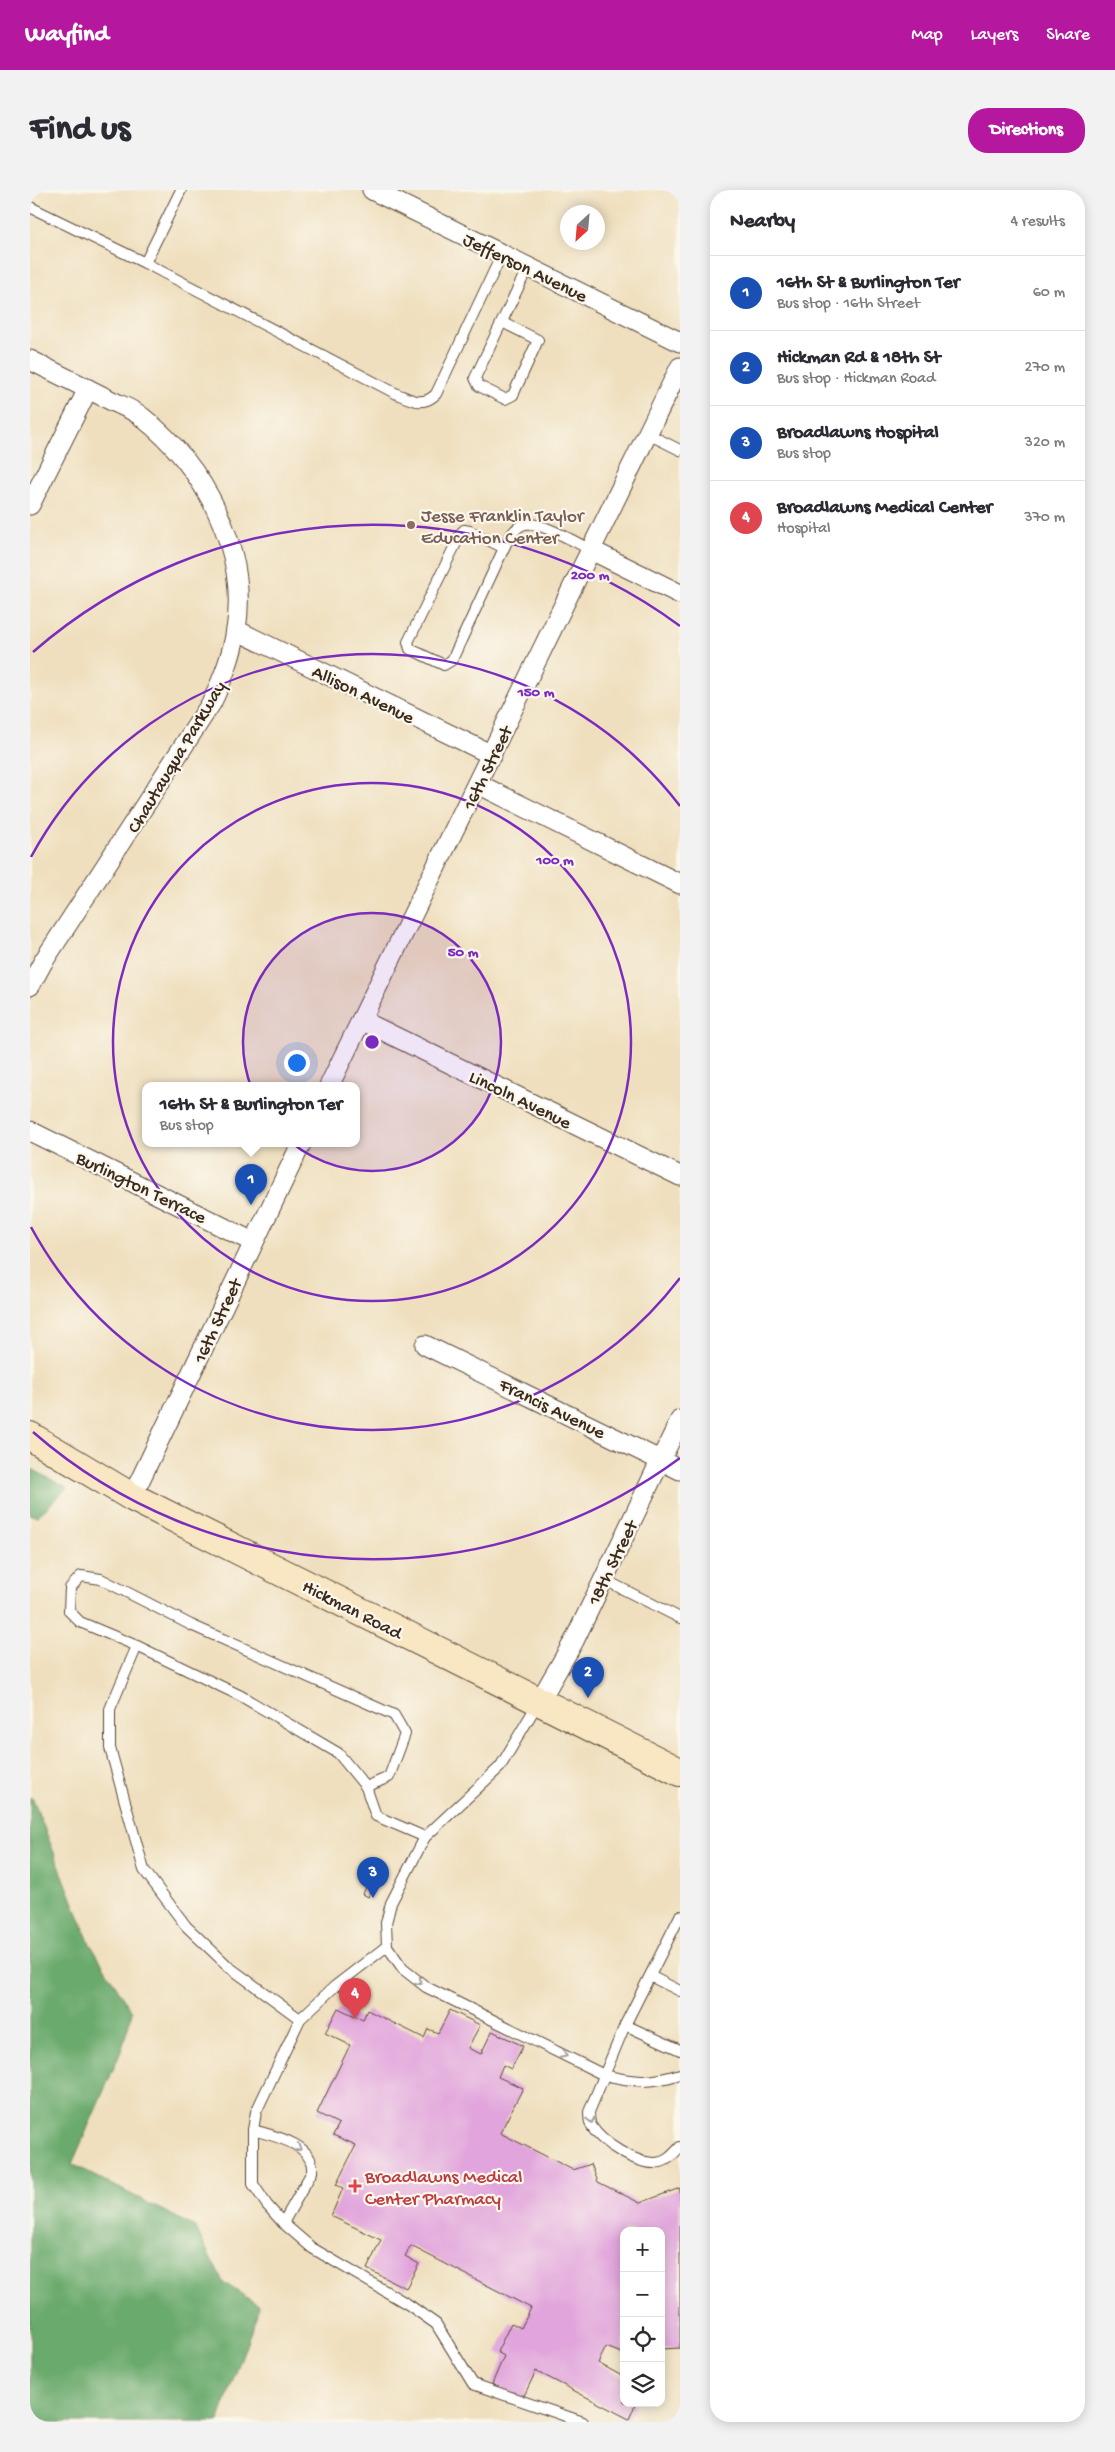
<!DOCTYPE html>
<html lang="en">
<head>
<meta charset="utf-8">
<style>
  body { margin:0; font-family:"Gochi Hand",sans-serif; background:#f2f2f3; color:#2b2b33 }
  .controls { position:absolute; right:15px; bottom:15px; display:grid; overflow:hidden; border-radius:10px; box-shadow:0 2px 12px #0003 }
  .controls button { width:45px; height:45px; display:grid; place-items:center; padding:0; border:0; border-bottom:1px solid #e1e1e2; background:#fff; color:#2b2b33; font:25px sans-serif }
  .compass { position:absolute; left:530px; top:15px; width:45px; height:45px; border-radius:50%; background:#fff; box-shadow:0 2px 12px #0003; rotate:206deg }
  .you { position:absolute; left:266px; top:872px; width:18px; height:18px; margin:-12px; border:4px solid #fff; border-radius:50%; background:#1a73e8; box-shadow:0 0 0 8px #1a73e833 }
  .badge { display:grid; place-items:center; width:32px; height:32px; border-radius:50%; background:#b5179e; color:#fff; font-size:16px; font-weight:700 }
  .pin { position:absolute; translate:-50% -41px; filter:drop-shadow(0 1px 2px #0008) }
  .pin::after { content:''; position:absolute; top:26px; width:18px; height:15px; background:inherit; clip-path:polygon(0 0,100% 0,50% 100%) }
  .popup { position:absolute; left:112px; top:892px; width:218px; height:65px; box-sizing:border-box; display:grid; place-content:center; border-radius:10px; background:#fff; filter:drop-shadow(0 1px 4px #0005); font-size:16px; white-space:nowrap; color:#7c7c81 }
  .popup b { font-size:19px; color:#2b2b33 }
  .popup::after { content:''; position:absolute; left:50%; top:100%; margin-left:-10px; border:10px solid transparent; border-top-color:#fff }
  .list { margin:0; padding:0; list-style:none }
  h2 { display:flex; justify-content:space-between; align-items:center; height:65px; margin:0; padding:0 20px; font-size:21px }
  h2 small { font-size:16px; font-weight:400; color:#7c7c81 }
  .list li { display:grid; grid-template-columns:32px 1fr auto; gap:15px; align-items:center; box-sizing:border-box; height:75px; padding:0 20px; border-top:1px solid #e1e1e2 }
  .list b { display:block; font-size:19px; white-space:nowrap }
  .list p { margin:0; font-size:16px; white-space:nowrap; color:#7c7c81 }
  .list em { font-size:16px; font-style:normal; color:#7c7c81 }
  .icon { flex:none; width:28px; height:28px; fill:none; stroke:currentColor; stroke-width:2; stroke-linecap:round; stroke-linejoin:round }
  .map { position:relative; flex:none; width:650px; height:2232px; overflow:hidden; border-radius:20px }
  header { display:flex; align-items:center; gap:30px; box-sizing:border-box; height:70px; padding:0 25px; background:#b5179e; color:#fff }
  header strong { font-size:24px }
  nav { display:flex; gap:28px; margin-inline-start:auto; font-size:18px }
  .intro { display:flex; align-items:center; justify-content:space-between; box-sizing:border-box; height:120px; padding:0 30px }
  h1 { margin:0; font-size:35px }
  .button { padding:12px 22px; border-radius:20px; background:#b5179e; color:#fff; font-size:18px; font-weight:700 }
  main { display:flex; gap:30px; padding:0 30px }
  aside { flex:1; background:#fff; border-radius:20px; box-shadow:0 2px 12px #0003 }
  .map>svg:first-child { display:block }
  .forest { fill:#6aaa6d; stroke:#526a46 }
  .building { fill:#e1a4dc }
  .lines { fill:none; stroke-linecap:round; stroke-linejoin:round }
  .service-casing { stroke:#564536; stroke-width:12 }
  .minor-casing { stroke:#564536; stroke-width:21 }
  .secondary-casing { stroke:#564536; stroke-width:30 }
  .service { stroke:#fff; stroke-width:10 }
  .minor { stroke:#fff; stroke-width:19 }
  .secondary { stroke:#f9e7c3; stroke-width:28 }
  .oneway { stroke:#a79f9a }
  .ring { fill:none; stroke:#7b2cbf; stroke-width:2.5 }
  .education-dot { fill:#8d6e63; stroke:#fbf7ec; stroke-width:2 }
  .health-dot { fill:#e0444e; stroke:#fbf7ec; stroke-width:2 }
  .labels { text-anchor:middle; stroke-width:4.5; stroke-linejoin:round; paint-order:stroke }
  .street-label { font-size:19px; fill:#3b2a1e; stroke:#fbf7ec }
  .education-label { font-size:19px; fill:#785e54; stroke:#fbf7ec; text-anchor:start }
  .health-label { font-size:19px; fill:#be3a42; stroke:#fbf7ec; text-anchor:start }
  .centre { fill:#7b2cbf; stroke:#fbf7ec; stroke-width:2.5 }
  .ring-label { font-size:15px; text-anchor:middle; font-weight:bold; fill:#7b2cbf; stroke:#fbf7ec; stroke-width:4.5; stroke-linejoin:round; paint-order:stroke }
</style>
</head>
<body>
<header>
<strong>Wayfind</strong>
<nav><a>Map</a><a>Layers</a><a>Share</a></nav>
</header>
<div class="intro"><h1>Find us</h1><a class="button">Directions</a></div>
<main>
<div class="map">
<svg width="650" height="2232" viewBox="0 0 650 2232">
  <rect width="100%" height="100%" fill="#fbf7ec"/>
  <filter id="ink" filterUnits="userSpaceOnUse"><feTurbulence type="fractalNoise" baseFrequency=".02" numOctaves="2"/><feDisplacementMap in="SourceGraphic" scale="10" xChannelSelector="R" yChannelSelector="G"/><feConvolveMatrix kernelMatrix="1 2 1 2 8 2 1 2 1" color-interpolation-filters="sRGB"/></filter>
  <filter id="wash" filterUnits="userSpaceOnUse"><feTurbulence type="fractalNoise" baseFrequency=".0096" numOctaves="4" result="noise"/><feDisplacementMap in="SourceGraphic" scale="20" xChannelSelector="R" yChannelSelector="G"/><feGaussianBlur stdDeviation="1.12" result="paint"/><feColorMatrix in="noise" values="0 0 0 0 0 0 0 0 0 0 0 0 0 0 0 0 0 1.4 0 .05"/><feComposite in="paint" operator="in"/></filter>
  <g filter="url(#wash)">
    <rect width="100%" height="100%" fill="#efdfbe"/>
    <g class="forest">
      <path d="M0,1278L37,1298L8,1326L0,1325Z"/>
      <path d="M0,1608L3,1609L59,1752L102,1822L92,1859L42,1974L165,2037L193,2092L230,2116L188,2232H0Z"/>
    </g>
    <g id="blocks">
      <g class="building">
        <path d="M337,1695L343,1697L338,1707L333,1704Z"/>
        <path d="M308,1818L333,1830L337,1820L394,1848L398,1839L408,1843L420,1820L450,1835L438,1858L451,1864L462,1841L493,1856L481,1879L473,1875L468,1887L493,1898L470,1943L543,1980L561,1974L568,1992L610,2013L650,1998V2158L631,2159V2041H594V2164L576,2157L568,2173L594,2187V2213H606L599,2229L506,2181L492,2210L462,2194L474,2166L467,2162L481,2133L491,2138L501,2118L381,2056L375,2066L389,2074L376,2098L337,2079L351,2050L301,2026L313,1998L306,1995L326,1955L303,1945L309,1934L287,1923L320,1855L295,1843Z"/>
      </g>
    </g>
  </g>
  <g filter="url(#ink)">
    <use href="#blocks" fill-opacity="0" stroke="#564536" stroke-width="1"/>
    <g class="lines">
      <defs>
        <g id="service">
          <path d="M0,17L115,73L151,0"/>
          <path d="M115,73L367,204C382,210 393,217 406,204L472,64"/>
          <path d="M472,132L508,150L483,205L475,209L449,196L445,188L498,77"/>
          <path d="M618,244L650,260"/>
          <path d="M474,358L440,341L434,340L431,343L378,452L380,459L414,475L422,470L474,358C478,349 484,337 495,334C510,331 547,353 561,360"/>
          <path d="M573,1389L650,1428"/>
          <path d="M107,1456L50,1432L39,1421L40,1398L51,1386L71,1389L161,1435L364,1525L375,1544L359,1587L336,1597"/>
          <path d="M508,1513L470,1577L395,1647L361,1713L356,1733L357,1756L373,1779L396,1797L574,1885C604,1892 620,1894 650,1884"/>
          <path d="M650,1726L595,1835L559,1922C559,1927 559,1933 562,1937C572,1953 605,1973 624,1973C636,1973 643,1965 650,1957"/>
          <path d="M357,1756L304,1797L270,1829L226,1922L223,1940V1994L237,2015L253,2033L282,2058L379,2115L406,2134L443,2194L553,2232"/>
          <path d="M620,1786L650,1801"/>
          <path d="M270,1829L199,1777L156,1736L114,1680L80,1558V1519L107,1456L211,1506L308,1563L336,1597L346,1626L395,1647"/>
          <path d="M595,1835L650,1860"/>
          <path d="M223,1940C244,1946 285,1954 282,1982L253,2033"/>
        </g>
        <g id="minor">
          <path d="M342,0L650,152"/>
          <path d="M0,170C26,183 52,196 78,209C89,215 103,219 112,227C174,276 219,360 206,440C202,466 193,488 182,512L13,772L0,796"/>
          <path d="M0,315L58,199"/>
          <path d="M561,360L650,404"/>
          <path d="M206,440L462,565"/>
          <path d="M448,594L650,694"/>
          <path d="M331,830L650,986"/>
          <path d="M299,896L650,177"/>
          <path d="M0,941L223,1052"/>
          <path d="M395,1155L650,1280"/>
          <path d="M102,1307L271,954"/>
          <path d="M509,1512L544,1451L650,1230"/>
        </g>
        <path id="secondary" d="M0,1246L102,1307L650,1582"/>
      </defs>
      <use href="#service" class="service-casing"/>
      <use href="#minor" class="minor-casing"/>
      <use href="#secondary" class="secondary-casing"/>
      <use href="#service" class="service"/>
      <use href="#minor" class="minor"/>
      <use href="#secondary" class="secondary"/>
    </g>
    <defs><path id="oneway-chevron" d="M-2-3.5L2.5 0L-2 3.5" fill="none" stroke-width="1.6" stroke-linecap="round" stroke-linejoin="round" transform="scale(1.25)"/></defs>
    <g class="oneway">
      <use href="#oneway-chevron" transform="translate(389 1792) rotate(38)"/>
      <use href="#oneway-chevron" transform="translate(534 1865) rotate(26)"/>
      <use href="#oneway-chevron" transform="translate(561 1930) rotate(77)"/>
      <use href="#oneway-chevron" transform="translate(268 1958) rotate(28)"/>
    </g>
  </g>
  <circle cx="342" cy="852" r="129" fill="#7b2cbf" fill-opacity=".12"/>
  <g class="ring">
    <circle cx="342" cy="852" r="129"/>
    <circle cx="342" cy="852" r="259"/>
    <path d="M650 1088A388 388 0 0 1 1 1037M1 667A388 388 0 0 1 650 616"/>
    <path d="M650 1268A517 517 0 0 1 3 1242M3 462A517 517 0 0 1 650 436"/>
  </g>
  <circle class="education-dot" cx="381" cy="335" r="5"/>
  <path class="health-dot" d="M322.5 1988.5h5v5h5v5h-5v5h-5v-5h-5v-5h5z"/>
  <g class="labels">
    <g class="street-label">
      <text transform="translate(496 76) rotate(26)" y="7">Jefferson Avenue</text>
      <text transform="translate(334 503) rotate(26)" y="7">Allison Avenue</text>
      <text transform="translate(145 566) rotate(-59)" y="7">Chautauqua Parkway</text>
      <text transform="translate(456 577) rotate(-64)" y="7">16th Street</text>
      <text transform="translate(491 908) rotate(26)" y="7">Lincoln Avenue</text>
      <text transform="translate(112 996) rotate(26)" y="7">Burlington Terrace</text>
      <text transform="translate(186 1130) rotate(-65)" y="7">16th Street</text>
      <text transform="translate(523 1217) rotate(26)" y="7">Francis Avenue</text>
      <text transform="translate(581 1372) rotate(-64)" y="7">18th Street</text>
      <text transform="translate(323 1418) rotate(27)" y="7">Hickman Road</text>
    </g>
    <g class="education-label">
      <text x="391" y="331">Jesse Franklin Taylor<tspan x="391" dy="22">Education Center</tspan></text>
    </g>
    <g class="health-label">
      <text x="335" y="1992">Broadlawns Medical<tspan x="335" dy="22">Center Pharmacy</tspan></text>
    </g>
  </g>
  <circle cx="342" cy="852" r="8" class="centre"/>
  <g class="ring-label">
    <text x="560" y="389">200 m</text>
    <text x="506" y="506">150 m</text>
    <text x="525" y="674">100 m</text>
    <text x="433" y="766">50 m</text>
  </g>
</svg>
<div class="controls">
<button>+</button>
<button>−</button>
<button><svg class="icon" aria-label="locate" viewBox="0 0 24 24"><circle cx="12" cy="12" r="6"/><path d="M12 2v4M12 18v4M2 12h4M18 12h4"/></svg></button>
<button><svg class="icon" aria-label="layers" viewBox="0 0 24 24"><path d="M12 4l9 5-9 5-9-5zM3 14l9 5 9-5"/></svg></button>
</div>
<svg class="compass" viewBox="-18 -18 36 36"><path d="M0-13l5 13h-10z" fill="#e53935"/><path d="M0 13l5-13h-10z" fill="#7c7c81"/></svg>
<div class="you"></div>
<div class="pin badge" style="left:221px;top:1015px;background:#1a4fb4">1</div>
<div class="popup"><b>16th St &amp; Burlington Ter</b>Bus stop</div>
<div class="pin badge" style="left:558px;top:1508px;background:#1a4fb4">2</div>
<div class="pin badge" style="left:343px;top:1708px;background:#1a4fb4">3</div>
<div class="pin badge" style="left:325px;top:1829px;background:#e0444e">4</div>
</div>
<aside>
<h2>Nearby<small>4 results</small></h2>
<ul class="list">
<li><span class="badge" style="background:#1a4fb4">1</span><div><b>16th St &amp; Burlington Ter</b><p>Bus stop · 16th Street</p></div><em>60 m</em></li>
<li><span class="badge" style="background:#1a4fb4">2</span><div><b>Hickman Rd &amp; 18th St</b><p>Bus stop · Hickman Road</p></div><em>270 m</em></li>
<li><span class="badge" style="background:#1a4fb4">3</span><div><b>Broadlawns Hospital</b><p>Bus stop</p></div><em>320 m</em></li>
<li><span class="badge" style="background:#e0444e">4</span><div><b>Broadlawns Medical Center</b><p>Hospital</p></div><em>370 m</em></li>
</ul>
</aside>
</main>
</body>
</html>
